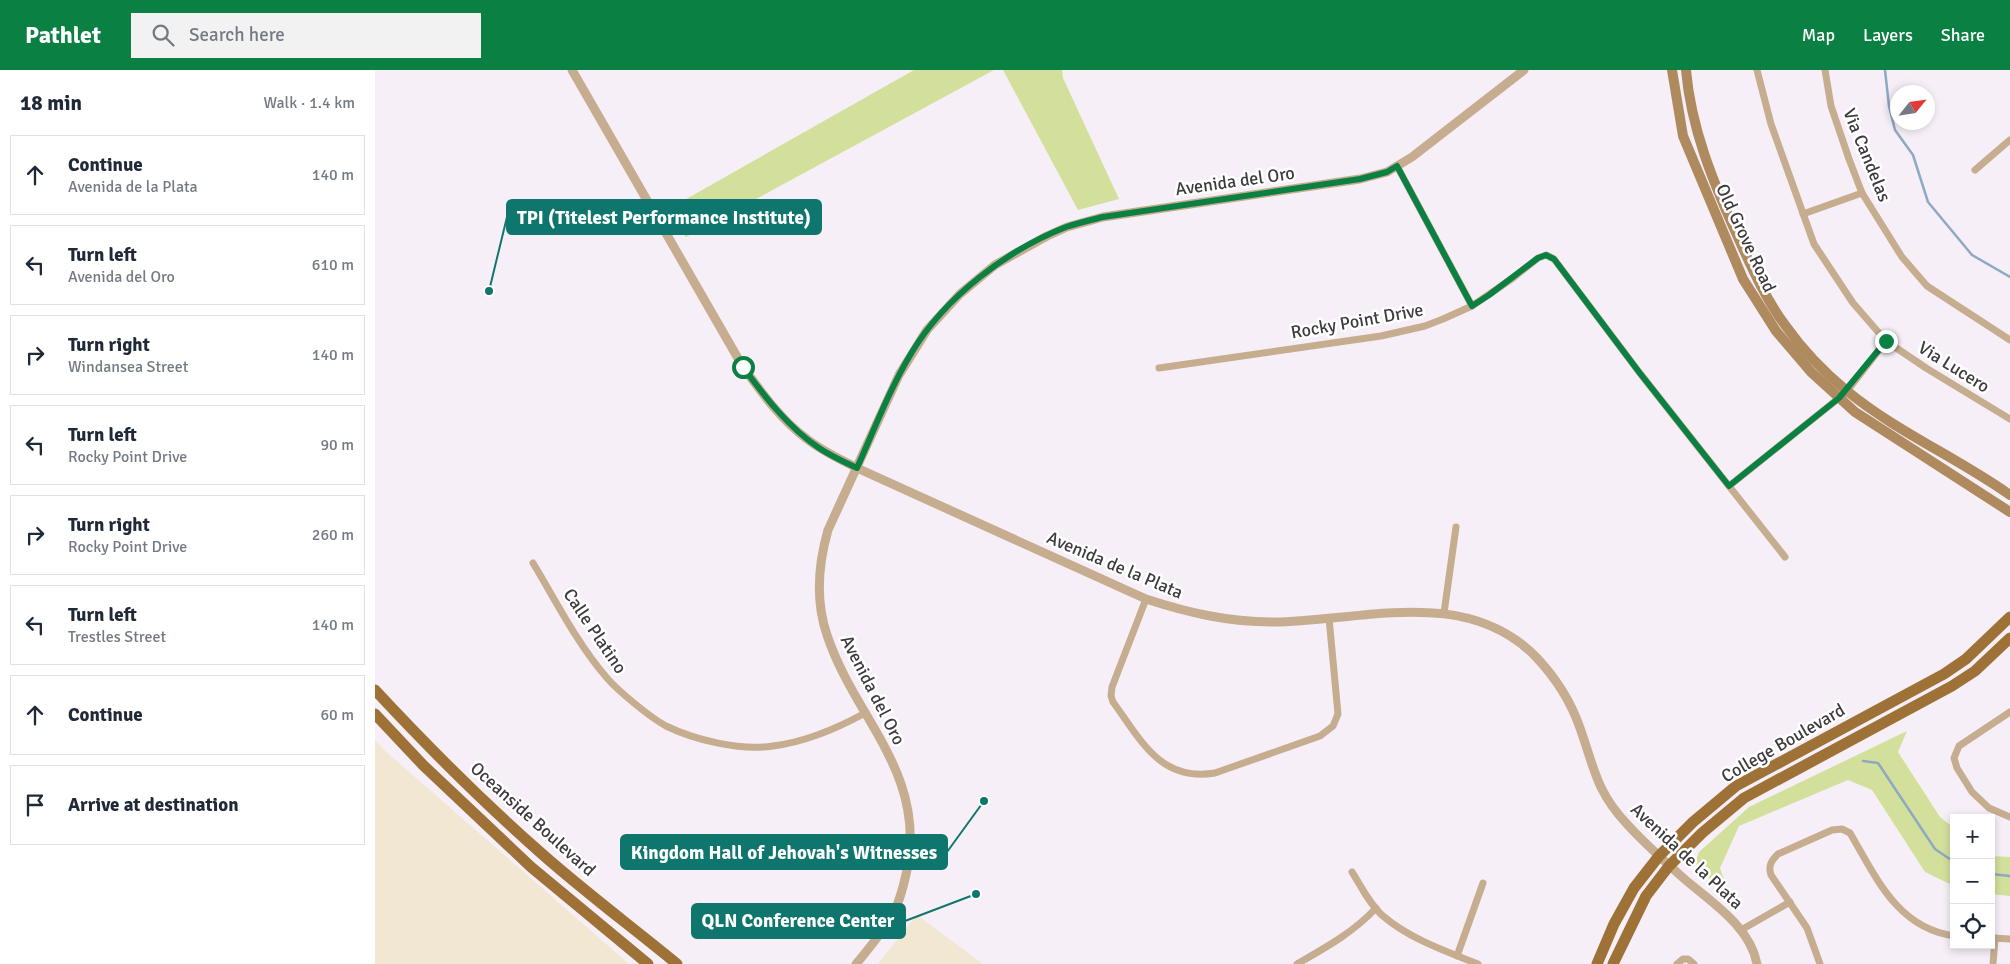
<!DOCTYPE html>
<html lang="en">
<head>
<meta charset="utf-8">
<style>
  body { margin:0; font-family:Signika,sans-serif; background:#f2f2f3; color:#1f2937 }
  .controls { position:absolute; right:15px; bottom:15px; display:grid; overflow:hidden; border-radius:0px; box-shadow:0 2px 8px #0003 }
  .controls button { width:45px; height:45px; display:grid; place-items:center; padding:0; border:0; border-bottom:1px solid #e0e1e3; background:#fff; color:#1f2937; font:25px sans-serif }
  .compass { position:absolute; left:1515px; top:15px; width:45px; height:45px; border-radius:50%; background:#fff; box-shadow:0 2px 8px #0003; rotate:60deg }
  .stop { position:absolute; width:15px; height:15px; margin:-11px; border:4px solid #0b8043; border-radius:50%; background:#fff }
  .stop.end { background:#0b8043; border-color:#fff; box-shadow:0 1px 5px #0008 }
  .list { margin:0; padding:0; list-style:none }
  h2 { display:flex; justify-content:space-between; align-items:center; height:65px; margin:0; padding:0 20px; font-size:21px }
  h2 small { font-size:16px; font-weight:400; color:#747a83 }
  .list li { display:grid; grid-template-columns:32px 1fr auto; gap:15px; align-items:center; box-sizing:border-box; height:80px; margin:0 10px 10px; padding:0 10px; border:1px solid #e0e1e3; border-radius:0px }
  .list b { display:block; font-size:19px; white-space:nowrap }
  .list p { margin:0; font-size:16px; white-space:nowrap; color:#747a83 }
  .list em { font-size:16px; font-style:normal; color:#747a83 }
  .icon { flex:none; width:28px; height:28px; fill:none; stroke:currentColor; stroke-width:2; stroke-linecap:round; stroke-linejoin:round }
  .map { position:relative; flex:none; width:1635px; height:894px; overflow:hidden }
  header { display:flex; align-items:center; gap:30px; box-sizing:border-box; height:70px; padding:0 25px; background:#0b8043; color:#fff }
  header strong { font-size:24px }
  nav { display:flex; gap:28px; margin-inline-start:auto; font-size:18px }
  .search { width:350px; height:45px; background:#f2f2f3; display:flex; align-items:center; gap:12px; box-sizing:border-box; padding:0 18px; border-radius:0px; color:#747a83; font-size:19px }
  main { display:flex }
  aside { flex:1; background:#fff }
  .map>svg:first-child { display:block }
  .commercial { fill:#f1e7d2 }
  .green { fill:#d2e09c }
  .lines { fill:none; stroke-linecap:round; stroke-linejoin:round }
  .stream { stroke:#8fa9c4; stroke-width:2.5 }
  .minor { stroke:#c6ad8f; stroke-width:7 }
  .tertiary { stroke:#c6ad8f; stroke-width:9 }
  .secondary { stroke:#af8a5e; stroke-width:10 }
  .primary { stroke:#9e7137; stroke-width:11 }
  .route { stroke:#0b8043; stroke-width:6 }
  .labels { text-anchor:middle; stroke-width:5; stroke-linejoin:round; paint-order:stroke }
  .street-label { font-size:18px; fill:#3e3b3e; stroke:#fff }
  .leader { fill:none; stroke:#0f766e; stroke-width:2 }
  .callout-dot { fill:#0f766e; stroke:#fff; stroke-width:2 }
  .callout { fill:#0f766e; stroke:#0f766e; stroke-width:2 }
  .callout-label { font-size:19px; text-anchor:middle; font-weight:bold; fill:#fff }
</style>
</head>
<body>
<header>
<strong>Pathlet</strong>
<div class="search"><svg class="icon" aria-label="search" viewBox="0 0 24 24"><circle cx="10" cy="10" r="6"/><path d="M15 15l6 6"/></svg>Search here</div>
<nav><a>Map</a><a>Layers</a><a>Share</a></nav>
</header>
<main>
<aside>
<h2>18 min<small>Walk · 1.4 km</small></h2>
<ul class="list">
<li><svg class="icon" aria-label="ahead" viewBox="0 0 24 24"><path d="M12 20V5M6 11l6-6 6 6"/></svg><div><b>Continue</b><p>Avenida de la Plata</p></div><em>140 m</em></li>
<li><svg class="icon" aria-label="left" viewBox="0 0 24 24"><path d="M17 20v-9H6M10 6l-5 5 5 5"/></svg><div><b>Turn left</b><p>Avenida del Oro</p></div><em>610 m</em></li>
<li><svg class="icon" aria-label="right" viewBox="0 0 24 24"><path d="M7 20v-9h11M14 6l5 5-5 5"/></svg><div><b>Turn right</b><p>Windansea Street</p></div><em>140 m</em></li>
<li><svg class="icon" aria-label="left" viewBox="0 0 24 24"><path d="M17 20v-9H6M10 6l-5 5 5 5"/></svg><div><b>Turn left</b><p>Rocky Point Drive</p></div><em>90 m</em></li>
<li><svg class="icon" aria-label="right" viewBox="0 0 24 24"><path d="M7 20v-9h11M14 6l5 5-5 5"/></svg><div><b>Turn right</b><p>Rocky Point Drive</p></div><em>260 m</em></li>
<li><svg class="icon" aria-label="left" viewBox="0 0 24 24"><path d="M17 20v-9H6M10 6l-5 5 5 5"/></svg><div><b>Turn left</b><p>Trestles Street</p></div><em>140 m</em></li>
<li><svg class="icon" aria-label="ahead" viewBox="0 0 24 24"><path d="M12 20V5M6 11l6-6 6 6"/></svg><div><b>Continue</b></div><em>60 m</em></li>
<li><svg class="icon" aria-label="arrive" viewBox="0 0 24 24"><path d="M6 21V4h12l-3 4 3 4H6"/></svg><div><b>Arrive at destination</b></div></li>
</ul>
</aside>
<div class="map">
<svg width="1635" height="894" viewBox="0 0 1635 894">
  <rect width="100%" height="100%" fill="#f6eff7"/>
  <g class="commercial">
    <path d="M0,670L9,680L254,894H0Z"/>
    <path d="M542,845L608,894H503Z"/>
  </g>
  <g class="green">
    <path d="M539,0H619L311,167L290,141Z"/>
    <path d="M628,0H687L688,8L744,129L703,140Z"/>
    <path d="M1532,661L1523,682L1565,747L1579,758V816L1550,802L1497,720L1473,710L1364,756L1345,798L1357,833L1320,793L1324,782L1374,737Z"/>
    <path d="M1616,786L1635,787V826L1616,824Z"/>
  </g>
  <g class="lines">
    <g class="stream">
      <path d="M1510,0L1514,36L1520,60L1538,85L1553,132L1597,185L1635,207"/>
      <path d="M1488,691L1503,693L1560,779L1579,792"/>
      <path d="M1616,804L1635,806"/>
    </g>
    <g class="minor">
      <path d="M1382,0L1396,54L1439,174L1478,233L1511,271L1551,298L1635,349"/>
      <path d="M1450,0L1456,36L1474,89L1487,123L1527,187L1552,216L1635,270"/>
      <path d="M1022,96L1097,236"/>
      <path d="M1600,100L1635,70"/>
      <path d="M1428,144L1487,123"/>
      <path d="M784,298L1006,266L1050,256L1068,249L1097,236L1138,208L1163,188L1171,185L1179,189L1264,302L1410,487"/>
      <path d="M1354,416L1464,328L1472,321L1511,271"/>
      <path d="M158,493C181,531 203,575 232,608C243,621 276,648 291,656C320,670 365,681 398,676C430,672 461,659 490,643"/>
      <path d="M771,529L737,617L736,626L738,632C766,670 785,712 840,703L945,666L958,656L963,644L954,548"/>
      <path d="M1069,543L1081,457"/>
      <path d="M1635,642L1584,676L1579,688L1582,698L1597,722L1614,738L1635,747"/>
      <path d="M977,802C986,816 995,835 1008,846C1035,869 1070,881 1103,894"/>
      <path d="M1366,860L1415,832"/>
      <path d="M1617,868L1635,869"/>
      <path d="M1082,886L1108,813"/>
      <path d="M922,894C950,878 979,862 1001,838"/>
      <path d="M1302,894L1308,889H1313L1319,894"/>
      <path d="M1445,894L1432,858L1396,805C1393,796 1396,791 1403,784L1457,760L1467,759L1475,763C1501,807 1522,858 1579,866"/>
      <path d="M1618,894L1620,868"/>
    </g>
    <g class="tertiary">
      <path d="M197,0L368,297C387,323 406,350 432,369C447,381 465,389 482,398L771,529C814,543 853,552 899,552C986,551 1091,515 1161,587C1180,607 1196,632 1205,658C1219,697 1221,721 1251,753C1268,772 1287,789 1306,806C1333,830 1375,855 1382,894"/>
      <path d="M481,894C495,877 509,861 519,842C526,828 530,810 533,795C549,700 479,647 452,565C440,530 443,495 453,460L524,305L552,260L585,224L620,195L672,166L692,157L728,147L985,109L1012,102L1037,87L1149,0"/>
    </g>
    <g class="secondary">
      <path d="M1297,0L1308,66L1368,209L1401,261L1436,302L1480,342L1635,442"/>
      <path d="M1311,0C1316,58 1338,112 1362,165C1376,196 1390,228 1410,255C1427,279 1450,303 1472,321C1522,362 1583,388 1635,425"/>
    </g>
    <g class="primary">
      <path d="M0,620C53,677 108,732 166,783C210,822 257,857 302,894"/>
      <path d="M0,644L48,695L156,797L273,894"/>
      <path d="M1222,894L1239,854L1259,818L1284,786L1318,752L1361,716L1569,604L1591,589L1635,547"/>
      <path d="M1238,894L1271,826L1294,796L1327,763L1369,728L1577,616L1600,601L1635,568"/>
    </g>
  </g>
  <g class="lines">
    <path class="route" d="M368,297C390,327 413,357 444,378C456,386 469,392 482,398C499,360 515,318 537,282C570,227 632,180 691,157C703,153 716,150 728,147L985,109L1012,102L1022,96L1097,236L1114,225L1163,188L1171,185L1179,189L1264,302L1354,416L1464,328L1511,271"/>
  </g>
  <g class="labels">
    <g class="street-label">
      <text transform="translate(1492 85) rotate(68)" y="6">Via Candelas</text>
      <text transform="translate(860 111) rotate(-8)" y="6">Avenida del Oro</text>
      <text transform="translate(1371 168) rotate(65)" y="6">Old Grove Road</text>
      <text transform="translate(982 251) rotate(-10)" y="6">Rocky Point Drive</text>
      <text transform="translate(1579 297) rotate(32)" y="6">Via Lucero</text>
      <text transform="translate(740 495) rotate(23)" y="6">Avenida de la Plata</text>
      <text transform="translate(220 561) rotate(56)" y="6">Calle Platino</text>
      <text transform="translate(498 620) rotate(63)" y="6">Avenida del Oro</text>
      <text transform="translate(1408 673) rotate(-30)" y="6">College Boulevard</text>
      <text transform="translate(158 749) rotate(42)" y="6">Oceanside Boulevard</text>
      <text transform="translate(1312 786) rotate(43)" y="6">Avenida de la Plata</text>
    </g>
  </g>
  <path class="leader" d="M114 221L132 147M609 731L572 782M601 824L530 851"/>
  <g class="callout-dot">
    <circle cx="114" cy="221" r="5"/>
    <circle cx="609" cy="731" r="5"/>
    <circle cx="601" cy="824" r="5"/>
  </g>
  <g class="callout">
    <rect x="132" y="130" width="314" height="34" rx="5"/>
    <rect x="246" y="765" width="326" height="34" rx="5"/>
    <rect x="317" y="834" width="213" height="34" rx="5"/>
  </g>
  <g class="callout-label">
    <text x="289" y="154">TPI (Titelest Performance Institute)</text>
    <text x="409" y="789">Kingdom Hall of Jehovah's Witnesses</text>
    <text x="423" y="857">QLN Conference Center</text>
  </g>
</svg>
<div class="controls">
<button>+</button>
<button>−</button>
<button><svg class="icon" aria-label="locate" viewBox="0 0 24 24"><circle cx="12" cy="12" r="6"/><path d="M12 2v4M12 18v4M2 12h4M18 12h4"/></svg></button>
</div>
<svg class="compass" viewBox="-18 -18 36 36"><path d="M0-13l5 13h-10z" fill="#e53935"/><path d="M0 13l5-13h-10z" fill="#747a83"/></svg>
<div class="stop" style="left:368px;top:297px"></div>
<div class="stop end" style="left:1511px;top:271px"></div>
</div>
</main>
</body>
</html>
